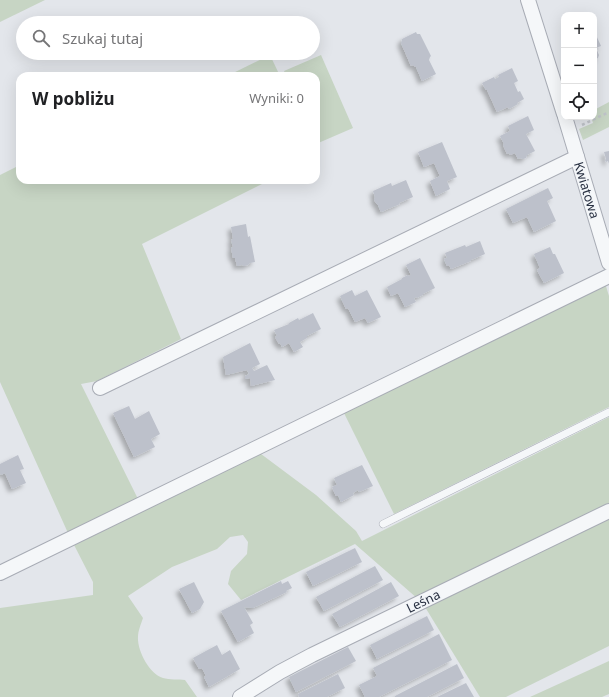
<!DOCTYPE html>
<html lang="pl">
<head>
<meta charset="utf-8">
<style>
  body { margin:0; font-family:"Noto Sans",sans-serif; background:#f6f6f6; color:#202124 }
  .controls { position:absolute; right:12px; top:12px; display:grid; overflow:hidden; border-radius:8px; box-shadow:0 4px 16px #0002 }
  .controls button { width:36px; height:36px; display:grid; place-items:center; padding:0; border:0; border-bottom:1px solid #e0e0e0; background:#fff; color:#202124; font:20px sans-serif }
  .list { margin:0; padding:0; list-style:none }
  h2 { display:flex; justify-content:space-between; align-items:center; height:52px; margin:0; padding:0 16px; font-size:17px }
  h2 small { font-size:13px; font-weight:400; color:#757577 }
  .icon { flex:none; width:22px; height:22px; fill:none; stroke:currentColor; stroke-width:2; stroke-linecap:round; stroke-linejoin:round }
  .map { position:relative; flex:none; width:609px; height:697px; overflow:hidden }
  .search { position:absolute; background:#fff; box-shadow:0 4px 16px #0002; left:16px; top:16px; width:304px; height:44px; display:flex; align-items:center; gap:10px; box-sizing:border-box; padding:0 14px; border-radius:22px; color:#757577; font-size:15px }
  .panel { position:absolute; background:#fff; box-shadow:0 4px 16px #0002; left:16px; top:72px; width:304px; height:112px; border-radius:12px }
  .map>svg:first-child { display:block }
  .green { fill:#c7d5c4 }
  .building { fill:#bdc1cb; filter:url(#shadow) }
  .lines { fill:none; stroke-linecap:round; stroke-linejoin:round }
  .service-casing { stroke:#a8acb5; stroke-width:8 }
  .minor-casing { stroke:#a8acb5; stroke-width:16 }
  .path { stroke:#c0c4ca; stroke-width:2.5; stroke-dasharray:3 3; stroke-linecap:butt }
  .service { stroke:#f5f7f9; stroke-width:7 }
  .minor { stroke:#f5f7f9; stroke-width:14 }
  .labels { text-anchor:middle; stroke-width:3; stroke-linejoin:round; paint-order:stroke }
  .street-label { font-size:13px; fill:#2a3243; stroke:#f2f5f8 }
</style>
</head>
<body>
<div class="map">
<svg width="609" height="697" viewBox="0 0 609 697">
  <defs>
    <filter id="shadow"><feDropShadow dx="-3.5" dy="3.5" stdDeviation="2" flood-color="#0004"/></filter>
  </defs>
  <rect width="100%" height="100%" fill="#e3e6eb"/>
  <g class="green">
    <path d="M0,0H45L0,22Z"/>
    <path d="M270,55L280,76H227Z"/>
    <path d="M321,55L353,128L316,144V76H286L284,71Z"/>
    <path d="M609,102V127L583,140L579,129L593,123L591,117H594V110Z"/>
    <path d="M20,165V180H270L142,244L181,339L97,381L81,384L139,501L68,533L0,382V175Z"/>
    <path d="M605,283L609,296V407L394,514L342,409Z"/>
    <path d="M609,417V503L418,599L355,544L241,600L228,584L231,571L247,554L248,542L243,535L230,537L217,549L172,567L128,596L143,618C141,624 138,631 138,637C137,650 149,674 163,678C169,680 179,679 185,680L197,697H0V608L93,595V582L72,541L257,451L316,495L356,531L362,541Z"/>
    <path d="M609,518V646L506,697H480L425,607Z"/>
    <path d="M609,661V694L602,697H530Z"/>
  </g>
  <g class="building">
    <path d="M416,32L417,34H420L431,56L430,57L429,60L436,74L422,81L416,67L412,65L411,66L401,43L402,40V39Z"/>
    <path d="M596,35L601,46L596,48L599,55L598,58L594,60V36Z"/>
    <path d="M512,68L518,81L514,83L518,92L520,91L524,99L517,103L518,104L509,109L508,107L497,112L487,90H486L482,83L494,77L495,79L499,77L498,75Z"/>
    <path d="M528,116L534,130L526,134L535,151L527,155L526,158L523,159L520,158L518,159L515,153L510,155L509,153L507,154L503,145L504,144L500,136L510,131L508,126Z"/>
    <path d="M442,142L457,177L447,181L450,189L436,196L430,181L440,176L434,163L424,167L418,152Z"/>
    <path d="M609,151V164L608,161L606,162L605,160L606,159L604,152Z"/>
    <path d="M406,180L413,197L399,203L400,204L381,212L378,205L376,203L374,200L375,197L373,191L391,183L392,186Z"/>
    <path d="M548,188L553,198L547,201L556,221L534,232L527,217L513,223L506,209Z"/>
    <path d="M246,224L248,237L250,236L255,262L250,263L248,265L244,266L242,265L237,266L235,258H233L231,248L233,247L231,240L233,239L231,227Z"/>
    <path d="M480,241L485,254L471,260V261L451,269L449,265L447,266L444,259L447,258L445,253L465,245L466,247Z"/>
    <path d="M550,247L553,254H555L564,273L544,283L537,270L540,268L534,254Z"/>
    <path d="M420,258L435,288L423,294V295L417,298V297L414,298L416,302L405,307L398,293L391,296L387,287L402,279V278L408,275L409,276L411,275L406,265Z"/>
    <path d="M352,290L355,296L367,290L381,317L368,323L365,318L355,322L348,308L346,309L340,296Z"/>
    <path d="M313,313L321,329L307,336V338L300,342L303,347L294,352L289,343L282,347L280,343L279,344L275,337L277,336L274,330L289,324V323L298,318L299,320Z"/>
    <path d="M250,343L260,364L252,368L254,371L267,365L275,380L251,386L250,378L245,379V376L249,374L247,370L226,375L223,357Z"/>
    <path d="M129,406L135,419L149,411L160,434L151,439L155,447L134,457L113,413Z"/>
    <path d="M18,455L24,469L20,470L26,483L12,489L5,473L1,475L0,473V464Z"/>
    <path d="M362,465L373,486L359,492L358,490L353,493L354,495L341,502L338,495L336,496L332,487L337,485L334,478Z"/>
    <path d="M355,548L362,562L313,586L306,572Z"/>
    <path d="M375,566L383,580L324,611L316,597Z"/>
    <path d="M281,581L282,584L288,581L292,588L286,591L287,592L253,608L244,607L253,623L250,625L254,633L238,642L221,611Z"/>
    <path d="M194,582L204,602L200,609L192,613L179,589Z"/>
    <path d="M391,582L399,596L340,627L332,614Z"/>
    <path d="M427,616L434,630L377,659L370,645Z"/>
    <path d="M439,634L452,660L379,697H365L359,685L377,676L373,668Z"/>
    <path d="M217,645L222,655L230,650L240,669L209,687L204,677L206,676L202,668L199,669L193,658Z"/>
    <path d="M348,647L356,661L296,692L289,677Z"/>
    <path d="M457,664L464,678L427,697H395V696Z"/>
    <path d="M338,674L345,688L327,697H299L298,694Z"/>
    <path d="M466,683L474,697H437Z"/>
  </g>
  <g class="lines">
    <defs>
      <path id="service" d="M383,524L609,412"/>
      <g id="minor">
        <path d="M528,0L564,114"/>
        <path d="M565,117L609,263"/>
        <path d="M100,388L577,157"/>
        <path d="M0,573L609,276"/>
        <path d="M240,697L280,672L312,655L609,511"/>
      </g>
    </defs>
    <use href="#service" class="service-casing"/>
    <use href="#minor" class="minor-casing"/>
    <path class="path" d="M582,125L609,112"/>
    <use href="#service" class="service"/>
    <use href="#minor" class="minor"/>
  </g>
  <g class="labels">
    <g class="street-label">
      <text transform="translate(587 190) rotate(73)" y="5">Kwiatowa</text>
      <text transform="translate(423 601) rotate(-26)" y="5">Leśna</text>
    </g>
  </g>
</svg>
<div class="controls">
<button>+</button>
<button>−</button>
<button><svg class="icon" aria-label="locate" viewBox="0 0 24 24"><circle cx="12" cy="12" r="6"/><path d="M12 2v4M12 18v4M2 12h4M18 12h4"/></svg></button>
</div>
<div class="search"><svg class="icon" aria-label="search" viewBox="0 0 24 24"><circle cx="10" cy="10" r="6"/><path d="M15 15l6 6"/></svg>Szukaj tutaj</div>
<section class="panel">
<h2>W pobliżu<small>Wyniki: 0</small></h2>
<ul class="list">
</ul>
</section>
</div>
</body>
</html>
